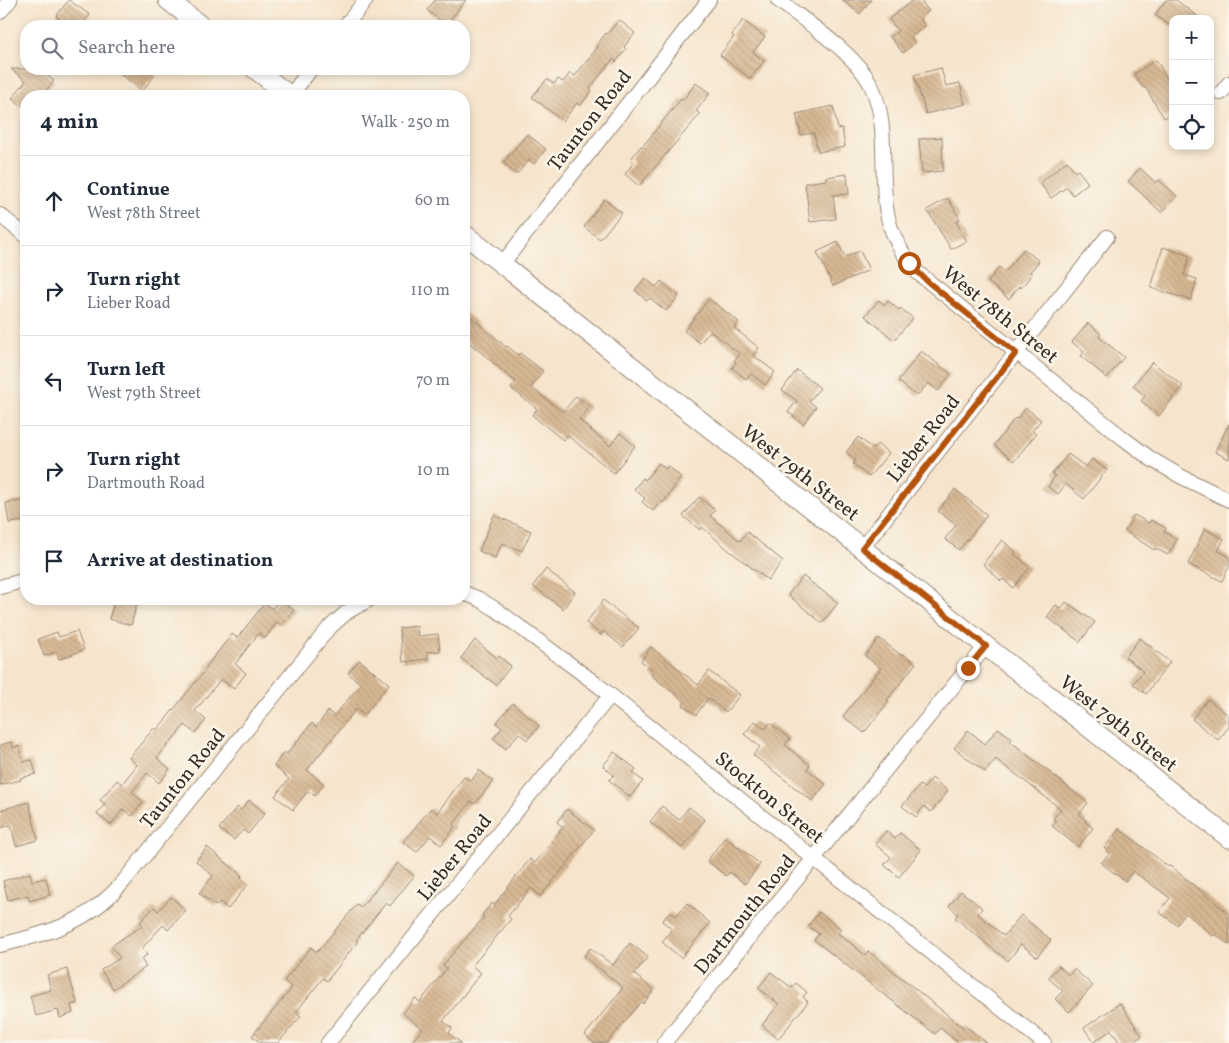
<!DOCTYPE html>
<html lang="en">
<head>
<meta charset="utf-8">
<style>
  body { margin:0; font-family:Vollkorn,serif; background:#f2f2f3; color:#1f2937 }
  .controls { position:absolute; right:15px; top:15px; display:grid; overflow:hidden; border-radius:10px; box-shadow:0 2px 8px #0003 }
  .controls button { width:45px; height:45px; display:grid; place-items:center; padding:0; border:0; border-bottom:1px solid #e0e1e3; background:#fff; color:#1f2937; font:25px sans-serif }
  .stop { position:absolute; width:15px; height:15px; margin:-11px; border:4px solid #b45309; border-radius:50%; background:#fff }
  .stop.end { background:#b45309; border-color:#fff; box-shadow:0 1px 5px #0008 }
  .list { margin:0; padding:0; list-style:none }
  h2 { display:flex; justify-content:space-between; align-items:center; height:65px; margin:0; padding:0 20px; font-size:21px }
  h2 small { font-size:16px; font-weight:400; color:#747a83 }
  .list li { display:grid; grid-template-columns:32px 1fr auto; gap:15px; align-items:center; box-sizing:border-box; height:90px; padding:0 20px; border-top:1px solid #e0e1e3 }
  .list b { display:block; font-size:19px; white-space:nowrap }
  .list p { margin:0; font-size:16px; white-space:nowrap; color:#747a83 }
  .list em { font-size:16px; font-style:normal; color:#747a83 }
  .icon { flex:none; width:28px; height:28px; fill:none; stroke:currentColor; stroke-width:2; stroke-linecap:round; stroke-linejoin:round }
  .map { position:relative; flex:none; width:1229px; height:1043px; overflow:hidden }
  .search { position:absolute; background:#fff; box-shadow:0 2px 8px #0003; left:20px; top:20px; width:450px; height:55px; display:flex; align-items:center; gap:12px; box-sizing:border-box; padding:0 18px; border-radius:20px; color:#747a83; font-size:19px }
  .panel { position:absolute; background:#fff; box-shadow:0 2px 8px #0003; left:20px; top:90px; width:450px; height:515px; border-radius:20px }
  .map>svg:first-child { display:block }
  .building { fill:url(#building-back-hatch) }
  .lines { fill:none; stroke-linecap:round; stroke-linejoin:round }
  .street-casing { stroke:#988775; stroke-width:16 }
  .secondary-casing { stroke:#988775; stroke-width:21 }
  .street { stroke:#fff; stroke-width:14 }
  .secondary { stroke:#fff; stroke-width:19 }
  .route { stroke:#b45309; stroke-width:6 }
  .labels { text-anchor:middle; stroke-width:5; stroke-linejoin:round; paint-order:stroke }
  .street-label { font-size:20px; fill:#3b2a1e; stroke:#fbf7ec }
</style>
</head>
<body>
<div class="map">
<svg width="1229" height="1043" viewBox="0 0 1229 1043">
  <defs>
    <pattern id="building-back-hatch" width="6" height="6" patternUnits="userSpaceOnUse" patternTransform="scale(1.25)"><rect width="6" height="6" fill="#d7b893"/><path d="M-1 5l2 2M0 0l6 6M5-1l2 2" fill="none" stroke="#b99e7e"/></pattern>
  </defs>
  <rect width="100%" height="100%" fill="#fbf7ec"/>
  <filter id="ink" filterUnits="userSpaceOnUse"><feTurbulence type="fractalNoise" baseFrequency=".02" numOctaves="2"/><feDisplacementMap in="SourceGraphic" scale="10" xChannelSelector="R" yChannelSelector="G"/><feConvolveMatrix kernelMatrix="1 2 1 2 8 2 1 2 1" color-interpolation-filters="sRGB"/></filter>
  <filter id="wash" filterUnits="userSpaceOnUse"><feTurbulence type="fractalNoise" baseFrequency=".0096" numOctaves="4" result="noise"/><feDisplacementMap in="SourceGraphic" scale="20" xChannelSelector="R" yChannelSelector="G"/><feGaussianBlur stdDeviation="1.12" result="paint"/><feColorMatrix in="noise" values="0 0 0 0 0 0 0 0 0 0 0 0 0 0 0 0 0 1.4 0 .05"/><feComposite in="paint" operator="in"/></filter>
  <g filter="url(#wash)">
    <rect width="100%" height="100%" fill="#f6e4cc"/>
    <g id="blocks">
      <g class="building">
        <path d="M69,0L90,15L81,26H57L62,21L56,16Z"/>
        <path d="M435,0H466L446,25L427,10Z"/>
        <path d="M842,0H871L860,14Z"/>
        <path d="M913,0H920L929,11L920,19L925,26L911,37L915,43L903,53L890,37L898,31L889,19Z"/>
        <path d="M1166,0H1176L1201,19H1173V28L1155,15Z"/>
        <path d="M619,20L635,33L624,47L626,49L616,62L613,59L590,88L592,90L580,106L577,103L563,121L532,97L547,79L554,84L558,79L563,82L570,73L575,76L598,47L596,46L606,33L607,34Z"/>
        <path d="M743,20L765,37L753,52L764,61L750,79L720,55L734,37L732,35Z"/>
        <path d="M1156,60L1173,87L1168,91L1173,99V112L1164,118L1145,87L1143,88L1134,74Z"/>
        <path d="M941,68L946,86L960,83L965,104L926,114L914,75Z"/>
        <path d="M11,69H39L54,81L42,96H26V109L12,98L26,81Z"/>
        <path d="M114,69H147L155,75L142,91Z"/>
        <path d="M696,83L710,93L696,111L700,114L639,186L625,174L634,162L631,159L641,146L642,147L681,99L683,100Z"/>
        <path d="M833,106L838,129L842,128L845,147L818,152L814,133L801,135L796,114Z"/>
        <path d="M527,134L546,149L534,164L529,160L517,174L503,163Z"/>
        <path d="M942,137L943,171L922,173L919,139Z"/>
        <path d="M1067,161L1075,172L1078,170L1088,183L1073,195L1067,187L1051,198L1040,183Z"/>
        <path d="M1140,168L1156,183L1159,180L1177,196L1162,213L1128,181Z"/>
        <path d="M847,174L849,194L833,195L836,219L810,222L805,183L826,180V177Z"/>
        <path d="M948,198L960,219L956,222L967,241L951,249L927,210Z"/>
        <path d="M604,199L622,213L600,239L584,227Z"/>
        <path d="M838,242L845,257L860,251L869,270L833,286L817,252Z"/>
        <path d="M1163,247L1190,256L1184,275L1197,279L1191,300L1151,288Z"/>
        <path d="M1024,249L1039,261L1030,272L1032,274L1021,288L1019,286L1009,299L988,282L999,267L1005,272Z"/>
        <path d="M645,278L656,287L661,281L679,296L666,311L650,298L647,301L635,290Z"/>
        <path d="M709,299L739,322L734,328L759,348L753,355L775,372L765,385L751,374L746,379L732,368L736,363L734,361L740,354L710,331L700,343L684,331Z"/>
        <path d="M879,300L885,305L888,301L899,310L900,308L913,318L894,340L865,316Z"/>
        <path d="M464,311L506,347L507,346L518,355L520,353L543,371L531,387L563,412L576,396L590,407L579,420L610,446L620,433L635,446L614,473L567,435L563,440L532,415L537,409L511,388L516,382L464,338Z"/>
        <path d="M1088,323L1101,334L1099,337L1124,357L1107,378L1081,356L1084,352L1072,342Z"/>
        <path d="M921,351L951,374L938,391L928,383L917,396L898,381Z"/>
        <path d="M1152,362L1183,386L1159,416L1141,401L1145,396L1133,386Z"/>
        <path d="M797,370L820,388L809,401L816,407L803,424L788,412L797,401L782,390Z"/>
        <path d="M1026,408L1041,420L1032,431L1036,434L1014,461L994,445L1015,418L1017,419Z"/>
        <path d="M1229,424V459L1215,452Z"/>
        <path d="M858,437L873,449L877,444L889,453L869,477L853,464L856,460L846,452Z"/>
        <path d="M1068,454L1086,467L1092,459L1107,470L1084,499L1066,484L1058,494L1048,487L1055,476L1052,474Z"/>
        <path d="M659,463L666,469L668,466L681,477L663,503L661,501L653,511L642,502L645,498L634,489L643,478L645,480Z"/>
        <path d="M955,489L987,515L959,550L945,539L956,525L938,511Z"/>
        <path d="M699,497L715,510L710,516L740,541L747,532L783,561L768,580L731,552L702,527L700,530L683,516Z"/>
        <path d="M26,500V521L9,523L6,503Z"/>
        <path d="M494,515L531,531L522,551L502,543L495,558L479,551Z"/>
        <path d="M1134,515L1149,523L1151,520L1166,528L1164,532L1177,539L1168,555L1155,548L1154,550L1125,531Z"/>
        <path d="M1205,529L1224,539L1218,551L1229,556V567L1222,581L1188,564Z"/>
        <path d="M1002,540L1016,552L1014,554L1030,567L1013,588L1003,579L1001,581L983,564Z"/>
        <path d="M546,569L575,592L563,609L533,586Z"/>
        <path d="M803,576L838,603L822,623L788,595Z"/>
        <path d="M115,599H138L131,625L109,619Z"/>
        <path d="M280,599L294,610L281,625L277,622L265,638L259,633L235,664L246,673L234,689L221,679L195,711L206,720L195,733L185,725L157,758L170,769L159,783L147,773L132,792L143,802L132,816L123,809L111,825L97,814L105,804L100,800L117,780L122,784L137,765L129,758L154,728L157,730L207,668L206,667L232,634L237,638L265,603L272,609Z"/>
        <path d="M603,600L639,628L623,647L603,631L601,635L586,623Z"/>
        <path d="M1066,602L1095,622L1080,642L1047,617L1056,605L1061,609Z"/>
        <path d="M417,626L418,636L438,634L440,651L427,652L428,659L403,662L399,628Z"/>
        <path d="M77,631L84,650L59,659L56,652L44,656L38,639L57,632L59,637Z"/>
        <path d="M879,638L902,656L903,654L916,663L887,700L889,701L864,733L843,716L881,668L865,656Z"/>
        <path d="M1140,638L1170,662L1146,694L1133,684L1143,671L1125,657Z"/>
        <path d="M475,640L497,658L499,656L511,666L496,685L461,658Z"/>
        <path d="M651,647L698,685L709,671L740,695L726,712L708,698L696,715L683,705L685,702L651,675L654,671L641,661Z"/>
        <path d="M359,660L389,684L364,715L356,709L307,770L324,784L315,796L308,791L293,810L275,796L289,779L274,766L284,752L287,754L312,723L316,727L328,711L334,716L361,684L348,673Z"/>
        <path d="M1208,699L1229,716V727L1218,740L1192,719Z"/>
        <path d="M513,703L539,726L527,740L519,733L506,749L493,738L502,728L496,723Z"/>
        <path d="M755,721L765,729L770,723L790,739L785,745L810,765L807,769L826,784L812,801L753,755L760,747L744,734Z"/>
        <path d="M998,728L1012,738L1010,741L1088,803L1079,814L1086,820L1085,822L1093,828L1078,847L1052,826L1056,821L1053,819L1061,809L996,759L985,772L954,748L968,730L985,744Z"/>
        <path d="M11,742L13,748L19,746L23,762L32,760L36,774L20,778L21,780L0,785V745Z"/>
        <path d="M614,752L636,769L633,773L643,781L630,797L609,780L614,775L603,766Z"/>
        <path d="M479,770L493,781L475,804L471,801L453,825L455,827L441,845L430,836L417,852L403,842L431,808L437,813L464,777L471,781Z"/>
        <path d="M932,778L948,791L931,812L924,806L916,817L902,806L920,785L924,788Z"/>
        <path d="M249,800L265,813L248,834L243,830L234,840L219,829L237,807L241,810Z"/>
        <path d="M29,802L38,840L16,846L11,825L0,828V810Z"/>
        <path d="M662,806L679,820L689,807L705,820L682,848L650,822Z"/>
        <path d="M567,809L594,830L541,896L531,888L508,916L511,919L472,966L481,973L443,1021L452,1028L449,1033L461,1043H411L422,1029L403,1013L415,998L420,1002L447,968L443,965L484,917L482,915L492,903L494,905L530,859L535,863L563,827L557,822Z"/>
        <path d="M1119,829L1169,867L1170,866L1229,914V945L1215,934L1213,936L1186,913L1177,925L1159,912L1170,898L1133,871L1125,881L1101,863L1110,853L1104,848Z"/>
        <path d="M886,831L895,839L900,833L921,850L899,877L884,865L891,857L875,844Z"/>
        <path d="M725,837L760,864L745,884L730,872L726,876L707,861Z"/>
        <path d="M207,847L242,876L240,877L248,884L228,909L220,902L216,906L199,893L213,876L196,861Z"/>
        <path d="M398,863L414,876L390,906L386,903L356,940L358,941L327,981L323,978L296,1012L301,1016L278,1043H261L252,1036L292,988L284,981L311,947L317,952L357,904L361,907Z"/>
        <path d="M30,873L32,881L46,878L50,895L29,901L28,895L8,900L3,881Z"/>
        <path d="M961,891L982,908L978,914L1004,936L1021,915L1051,940L1037,957L1021,944L1008,961L955,918L958,914L949,906Z"/>
        <path d="M171,897L186,910L168,930L163,925L142,948L147,955L141,959L146,967L113,989L101,970L120,958L111,946L143,925L140,922L154,907L158,911Z"/>
        <path d="M687,903L710,923L681,958L662,942L672,929L662,921L670,912L676,916Z"/>
        <path d="M819,912L841,929L838,933L865,955L868,951L965,1029L967,1027L987,1043H958L940,1028L935,1034L814,940L819,934L808,926Z"/>
        <path d="M630,943L648,957L634,974L654,990L643,1004L641,1002L607,1043H594L585,1035L623,988L584,956L590,948L613,965Z"/>
        <path d="M1059,966L1069,975L1074,969L1093,986L1069,1012L1055,999L1063,991L1048,978Z"/>
        <path d="M67,969L77,1003L71,1005L73,1013L60,1018L58,1010L36,1016L30,996L51,990L47,975Z"/>
        <path d="M771,972L792,988L796,983L807,992L803,997L808,1002L778,1039L762,1025L779,1004L758,988Z"/>
        <path d="M1120,1003L1142,1036L1131,1043H1120L1111,1030L1094,1042L1084,1028Z"/>
      </g>
    </g>
  </g>
  <g filter="url(#ink)">
    <use href="#blocks" fill-opacity="0" stroke="#988775" stroke-width="1"/>
    <g class="lines">
      <defs>
        <g id="street">
          <path d="M778,0C806,22 855,53 871,85C890,125 879,170 887,213C891,236 903,256 918,273L1123,438L1151,459L1182,477L1229,500"/>
          <path d="M0,12L10,0"/>
          <path d="M345,26L366,0"/>
          <path d="M1221,93L1229,83"/>
          <path d="M290,96L311,69"/>
          <path d="M0,215L26,236"/>
          <path d="M502,264L709,0"/>
          <path d="M862,548L1107,237"/>
          <path d="M0,587L26,580"/>
          <path d="M464,593L479,599L497,610L599,686L1044,1043"/>
          <path d="M0,945C51,933 89,922 124,881L328,629L347,612L370,599"/>
          <path d="M328,1043L610,696"/>
          <path d="M664,1043L986,646"/>
        </g>
        <g id="secondary">
          <path d="M168,0L201,26"/>
          <path d="M255,69L290,96"/>
          <path d="M464,234L1229,838"/>
        </g>
      </defs>
      <use href="#street" class="street-casing"/>
      <use href="#secondary" class="secondary-casing"/>
      <use href="#street" class="street"/>
      <use href="#secondary" class="secondary"/>
    </g>
  </g>
  <g class="lines" filter="url(#ink)">
    <path class="route" d="M909,263L928,282L1016,353L862,548L986,646L968,668"/>
  </g>
  <g class="labels">
    <g class="street-label">
      <text transform="translate(589 120) rotate(-52)" y="7">Taunton Road</text>
      <text transform="translate(1001 314) rotate(39)" y="7">West 78th Street</text>
      <text transform="translate(923 438) rotate(-52)" y="7">Lieber Road</text>
      <text transform="translate(801 472) rotate(38)" y="7">West 79th Street</text>
      <text transform="translate(1119 723) rotate(38)" y="7">West 79th Street</text>
      <text transform="translate(182 778) rotate(-51)" y="7">Taunton Road</text>
      <text transform="translate(770 797) rotate(39)" y="7">Stockton Street</text>
      <text transform="translate(454 857) rotate(-51)" y="7">Lieber Road</text>
      <text transform="translate(744 914) rotate(-51)" y="7">Dartmouth Road</text>
    </g>
  </g>
</svg>
<div class="controls">
<button>+</button>
<button>−</button>
<button><svg class="icon" aria-label="locate" viewBox="0 0 24 24"><circle cx="12" cy="12" r="6"/><path d="M12 2v4M12 18v4M2 12h4M18 12h4"/></svg></button>
</div>
<div class="stop" style="left:909px;top:263px"></div>
<div class="stop end" style="left:968px;top:668px"></div>
<div class="search"><svg class="icon" aria-label="search" viewBox="0 0 24 24"><circle cx="10" cy="10" r="6"/><path d="M15 15l6 6"/></svg>Search here</div>
<section class="panel">
<h2>4 min<small>Walk · 250 m</small></h2>
<ul class="list">
<li><svg class="icon" aria-label="ahead" viewBox="0 0 24 24"><path d="M12 20V5M6 11l6-6 6 6"/></svg><div><b>Continue</b><p>West 78th Street</p></div><em>60 m</em></li>
<li><svg class="icon" aria-label="right" viewBox="0 0 24 24"><path d="M7 20v-9h11M14 6l5 5-5 5"/></svg><div><b>Turn right</b><p>Lieber Road</p></div><em>110 m</em></li>
<li><svg class="icon" aria-label="left" viewBox="0 0 24 24"><path d="M17 20v-9H6M10 6l-5 5 5 5"/></svg><div><b>Turn left</b><p>West 79th Street</p></div><em>70 m</em></li>
<li><svg class="icon" aria-label="right" viewBox="0 0 24 24"><path d="M7 20v-9h11M14 6l5 5-5 5"/></svg><div><b>Turn right</b><p>Dartmouth Road</p></div><em>10 m</em></li>
<li><svg class="icon" aria-label="arrive" viewBox="0 0 24 24"><path d="M6 21V4h12l-3 4 3 4H6"/></svg><div><b>Arrive at destination</b></div></li>
</ul>
</section>
</div>
</body>
</html>
